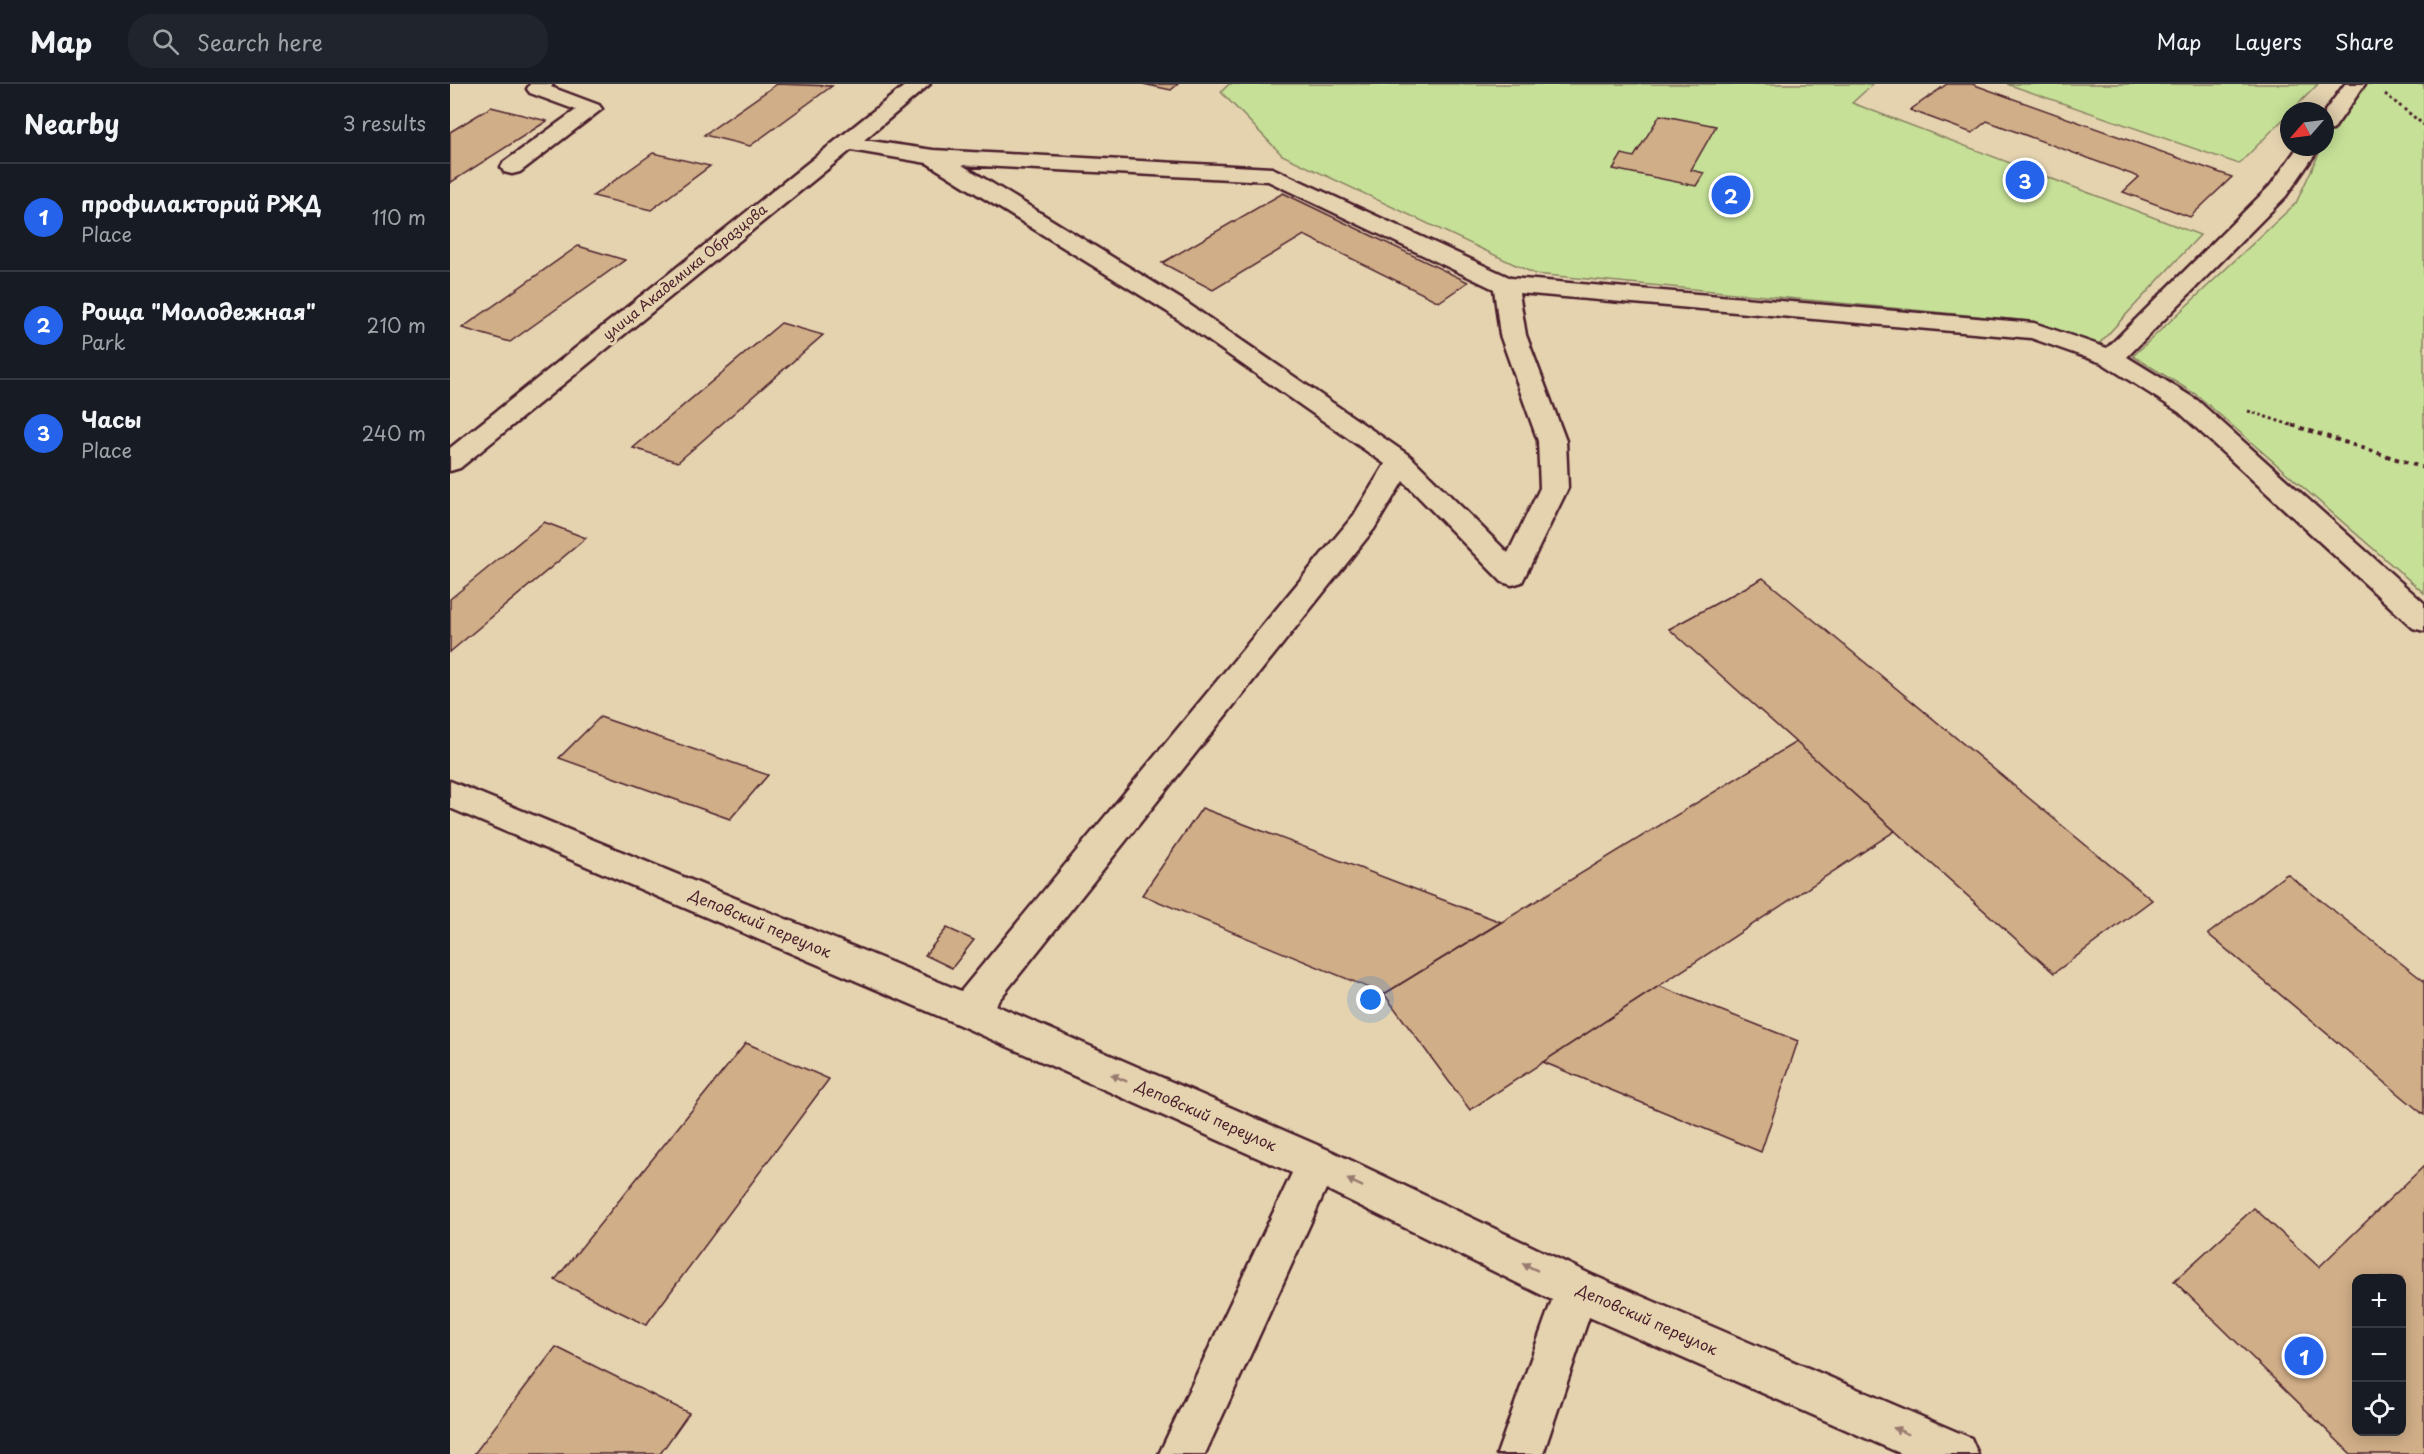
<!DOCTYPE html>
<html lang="en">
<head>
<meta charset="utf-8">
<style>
  body { margin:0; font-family:"Playpen Sans",sans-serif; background:#20242c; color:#f1f3f6 }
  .controls { position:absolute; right:18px; bottom:18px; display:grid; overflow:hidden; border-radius:12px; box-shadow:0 3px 15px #0003 }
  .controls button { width:54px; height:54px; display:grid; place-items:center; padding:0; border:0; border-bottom:2px solid #363941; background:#171b24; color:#f1f3f6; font:30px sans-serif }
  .compass { position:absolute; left:1830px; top:18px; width:54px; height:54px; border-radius:50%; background:#171b24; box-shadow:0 3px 15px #0003; rotate:242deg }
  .you { position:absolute; left:921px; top:916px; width:21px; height:21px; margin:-15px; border:4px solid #fff; border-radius:50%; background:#1a73e8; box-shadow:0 0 0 9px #1a73e833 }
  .badge { display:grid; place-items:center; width:39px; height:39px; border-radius:50%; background:#2563eb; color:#fff; font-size:20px; font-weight:700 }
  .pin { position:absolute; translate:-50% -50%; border:3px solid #fff; box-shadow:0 2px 6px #0006 }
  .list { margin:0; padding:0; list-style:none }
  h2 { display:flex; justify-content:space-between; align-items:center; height:78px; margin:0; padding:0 24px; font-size:26px }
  h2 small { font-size:20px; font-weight:400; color:#9ea1a6 }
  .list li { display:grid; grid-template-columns:39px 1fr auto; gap:18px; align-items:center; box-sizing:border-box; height:108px; padding:0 24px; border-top:2px solid #363941 }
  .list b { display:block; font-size:22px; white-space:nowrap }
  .list p { margin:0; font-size:20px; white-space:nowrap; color:#9ea1a6 }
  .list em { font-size:20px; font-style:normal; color:#9ea1a6 }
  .icon { flex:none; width:33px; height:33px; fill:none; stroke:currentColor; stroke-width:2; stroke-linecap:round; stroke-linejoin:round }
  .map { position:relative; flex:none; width:1974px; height:1370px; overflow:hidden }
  header { display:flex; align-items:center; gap:36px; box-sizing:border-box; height:84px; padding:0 30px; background:#171b24; border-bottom:2px solid #363941 }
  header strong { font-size:28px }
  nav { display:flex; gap:33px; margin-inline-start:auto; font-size:21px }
  .search { width:420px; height:54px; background:#20242c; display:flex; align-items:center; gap:15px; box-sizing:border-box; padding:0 21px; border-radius:24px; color:#9ea1a6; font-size:22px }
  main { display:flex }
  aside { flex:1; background:#171b24 }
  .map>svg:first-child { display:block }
  .green { fill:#c6e197; stroke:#888061; stroke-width:1.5 }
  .building { fill:#d0ae88; stroke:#4a1f2b; stroke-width:1.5; fill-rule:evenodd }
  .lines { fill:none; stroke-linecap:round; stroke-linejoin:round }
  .minor-casing { stroke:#4a1f2b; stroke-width:5 }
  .path-far1 { stroke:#4a1f2b; stroke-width:3; stroke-dasharray:3 3; stroke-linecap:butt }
  .path { stroke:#4a1f2b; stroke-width:4; stroke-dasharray:4.5 4.5; stroke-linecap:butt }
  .minor { fill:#e5d3b0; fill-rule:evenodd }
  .oneway { fill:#98796e }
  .labels { text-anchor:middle; stroke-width:6; stroke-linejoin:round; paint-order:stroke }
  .far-street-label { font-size:14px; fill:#4a1f2b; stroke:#e5d3b0 }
  .street-label { font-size:15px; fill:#4a1f2b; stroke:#e5d3b0 }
</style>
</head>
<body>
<header>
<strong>Map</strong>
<div class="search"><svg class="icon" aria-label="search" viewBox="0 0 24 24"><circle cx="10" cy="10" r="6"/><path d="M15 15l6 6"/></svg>Search here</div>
<nav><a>Map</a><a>Layers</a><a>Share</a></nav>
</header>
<main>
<aside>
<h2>Nearby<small>3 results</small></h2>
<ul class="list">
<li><span class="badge">1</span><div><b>профилакторий РЖД</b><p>Place</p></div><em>110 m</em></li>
<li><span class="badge">2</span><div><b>Роща &quot;Молодежная&quot;</b><p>Park</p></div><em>210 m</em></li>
<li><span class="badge">3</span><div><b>Часы</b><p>Place</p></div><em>240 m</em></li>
</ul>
</aside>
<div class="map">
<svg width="1974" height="1370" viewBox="0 0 1974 1370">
  <rect width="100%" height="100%" fill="#e5d3b0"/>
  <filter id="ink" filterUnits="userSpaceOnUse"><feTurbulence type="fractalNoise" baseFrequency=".0167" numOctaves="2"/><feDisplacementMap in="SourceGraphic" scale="12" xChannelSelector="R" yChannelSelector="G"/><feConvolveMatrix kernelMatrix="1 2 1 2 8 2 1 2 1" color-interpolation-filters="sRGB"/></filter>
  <g filter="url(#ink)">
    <g class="green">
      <path d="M779,0H1423L1402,19L1750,151L1647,262L1579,237L1085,190L832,71L771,8Z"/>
      <path d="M1557,0H1868L1789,80Z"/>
      <path d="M1901,0H1974V509L1747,311L1683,272L1846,119L1872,63H1875V56Z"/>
    </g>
    <g class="building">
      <path d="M327,0L382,2L300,62L254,51Z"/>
      <path d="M693,0H728L721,6Z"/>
      <path d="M1497,0H1522L1782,93L1740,133L1673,108L1689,93L1537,37L1522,49L1460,26Z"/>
      <path d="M41,23L97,37L0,99V48Z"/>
      <path d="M1210,31L1266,42L1241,86L1254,89L1246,102L1163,85L1172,70L1184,73Z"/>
      <path d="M203,69L260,82L201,126L143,112Z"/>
      <path d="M833,109L1018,198L989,218L854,151L763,206L712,179Z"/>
      <path d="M128,162L175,176L60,258L12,244Z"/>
      <path d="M331,239L373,251L228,378L183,364Z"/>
      <path d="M94,438L136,454L0,568V515Z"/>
      <path d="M1313,494L1702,816L1604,889L1219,545Z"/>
      <path d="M150,633L318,691L280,735L109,674Z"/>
      <path d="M1346,658L1445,747L1020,1026L934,910Z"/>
      <path d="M752,724L1051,838L934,910L692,811Z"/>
      <path d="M1837,790L1974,897V1031L1758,850Z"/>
      <path d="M497,844L524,856L502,884L475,871Z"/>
      <path d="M1209,902L1348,957L1311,1068L1093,978Z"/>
      <path d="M296,959L379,995L196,1241L105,1196Z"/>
      <path d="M1974,1082V1370H1901L1724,1197L1804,1124L1869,1183ZM1906,1194H1952V1348H1906Z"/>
      <path d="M106,1263L239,1329L210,1370H24Z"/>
    </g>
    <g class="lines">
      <defs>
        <g id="minor">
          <path d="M103,0L101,3L149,21L152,25L70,88L62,90L54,88L51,83L54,78L126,26L80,9L77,5L80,0Z"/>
          <path d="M457,0H480L414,56L483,66L822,84L1061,194L1584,239L1657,264L1820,102L1848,63H1870L1836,112L1677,273L1747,316L1974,519V547L1963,544L1729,328L1652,279L1581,254L1069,209L1076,251L1116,357L1118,404L1072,498L1062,501L1052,498L953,397L924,445L545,921L881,1067L1142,1191L1521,1354L1528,1370H1452L1139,1233L1093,1370H1047L1102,1216L876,1105L755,1370H709L842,1089L505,939L0,724V697L511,907L904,431L935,380L716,227L477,79L401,66L10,384L0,387V364ZM512,81L818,97L1044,205L1050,251L1088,357L1090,404L1058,469L960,372L734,217Z"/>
          <path d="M1895,0H1915L1883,46L1875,47V27Z"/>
        </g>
      </defs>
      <use href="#minor" class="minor-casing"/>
      <g class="path-far1">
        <path d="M1935,10L1974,41"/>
        <path d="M1798,327L1847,343"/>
      </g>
      <path class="path" d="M1842,341L1974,384"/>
      <use href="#minor" class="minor"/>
    </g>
    <defs><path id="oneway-solid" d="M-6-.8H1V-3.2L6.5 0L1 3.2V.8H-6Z" transform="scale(1.5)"/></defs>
    <g class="oneway">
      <use href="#oneway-solid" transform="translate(669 994) rotate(-156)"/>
      <use href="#oneway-solid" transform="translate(905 1099) rotate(-154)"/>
      <use href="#oneway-solid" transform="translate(1080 1183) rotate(-154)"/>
      <use href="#oneway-solid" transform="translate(1451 1347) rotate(-157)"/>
    </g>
  </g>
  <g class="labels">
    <g class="far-street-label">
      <text transform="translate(235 188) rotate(-39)" y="5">улица Академика Образцова</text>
    </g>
    <g class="street-label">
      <text transform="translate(310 840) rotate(23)" y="5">Деповский переулок</text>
      <text transform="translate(756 1032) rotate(24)" y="5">Деповский переулок</text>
      <text transform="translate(1197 1236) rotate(24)" y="5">Деповский переулок</text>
    </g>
  </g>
</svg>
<div class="controls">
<button>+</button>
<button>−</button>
<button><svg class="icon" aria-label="locate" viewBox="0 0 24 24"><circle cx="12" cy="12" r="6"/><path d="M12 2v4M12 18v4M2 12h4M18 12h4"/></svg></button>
</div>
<svg class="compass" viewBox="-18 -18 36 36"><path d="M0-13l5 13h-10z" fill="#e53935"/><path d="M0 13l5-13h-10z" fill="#9ea1a6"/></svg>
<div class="you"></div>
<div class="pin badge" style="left:1854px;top:1272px">1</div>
<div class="pin badge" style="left:1281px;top:111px">2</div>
<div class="pin badge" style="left:1575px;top:96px">3</div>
</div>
</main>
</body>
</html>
